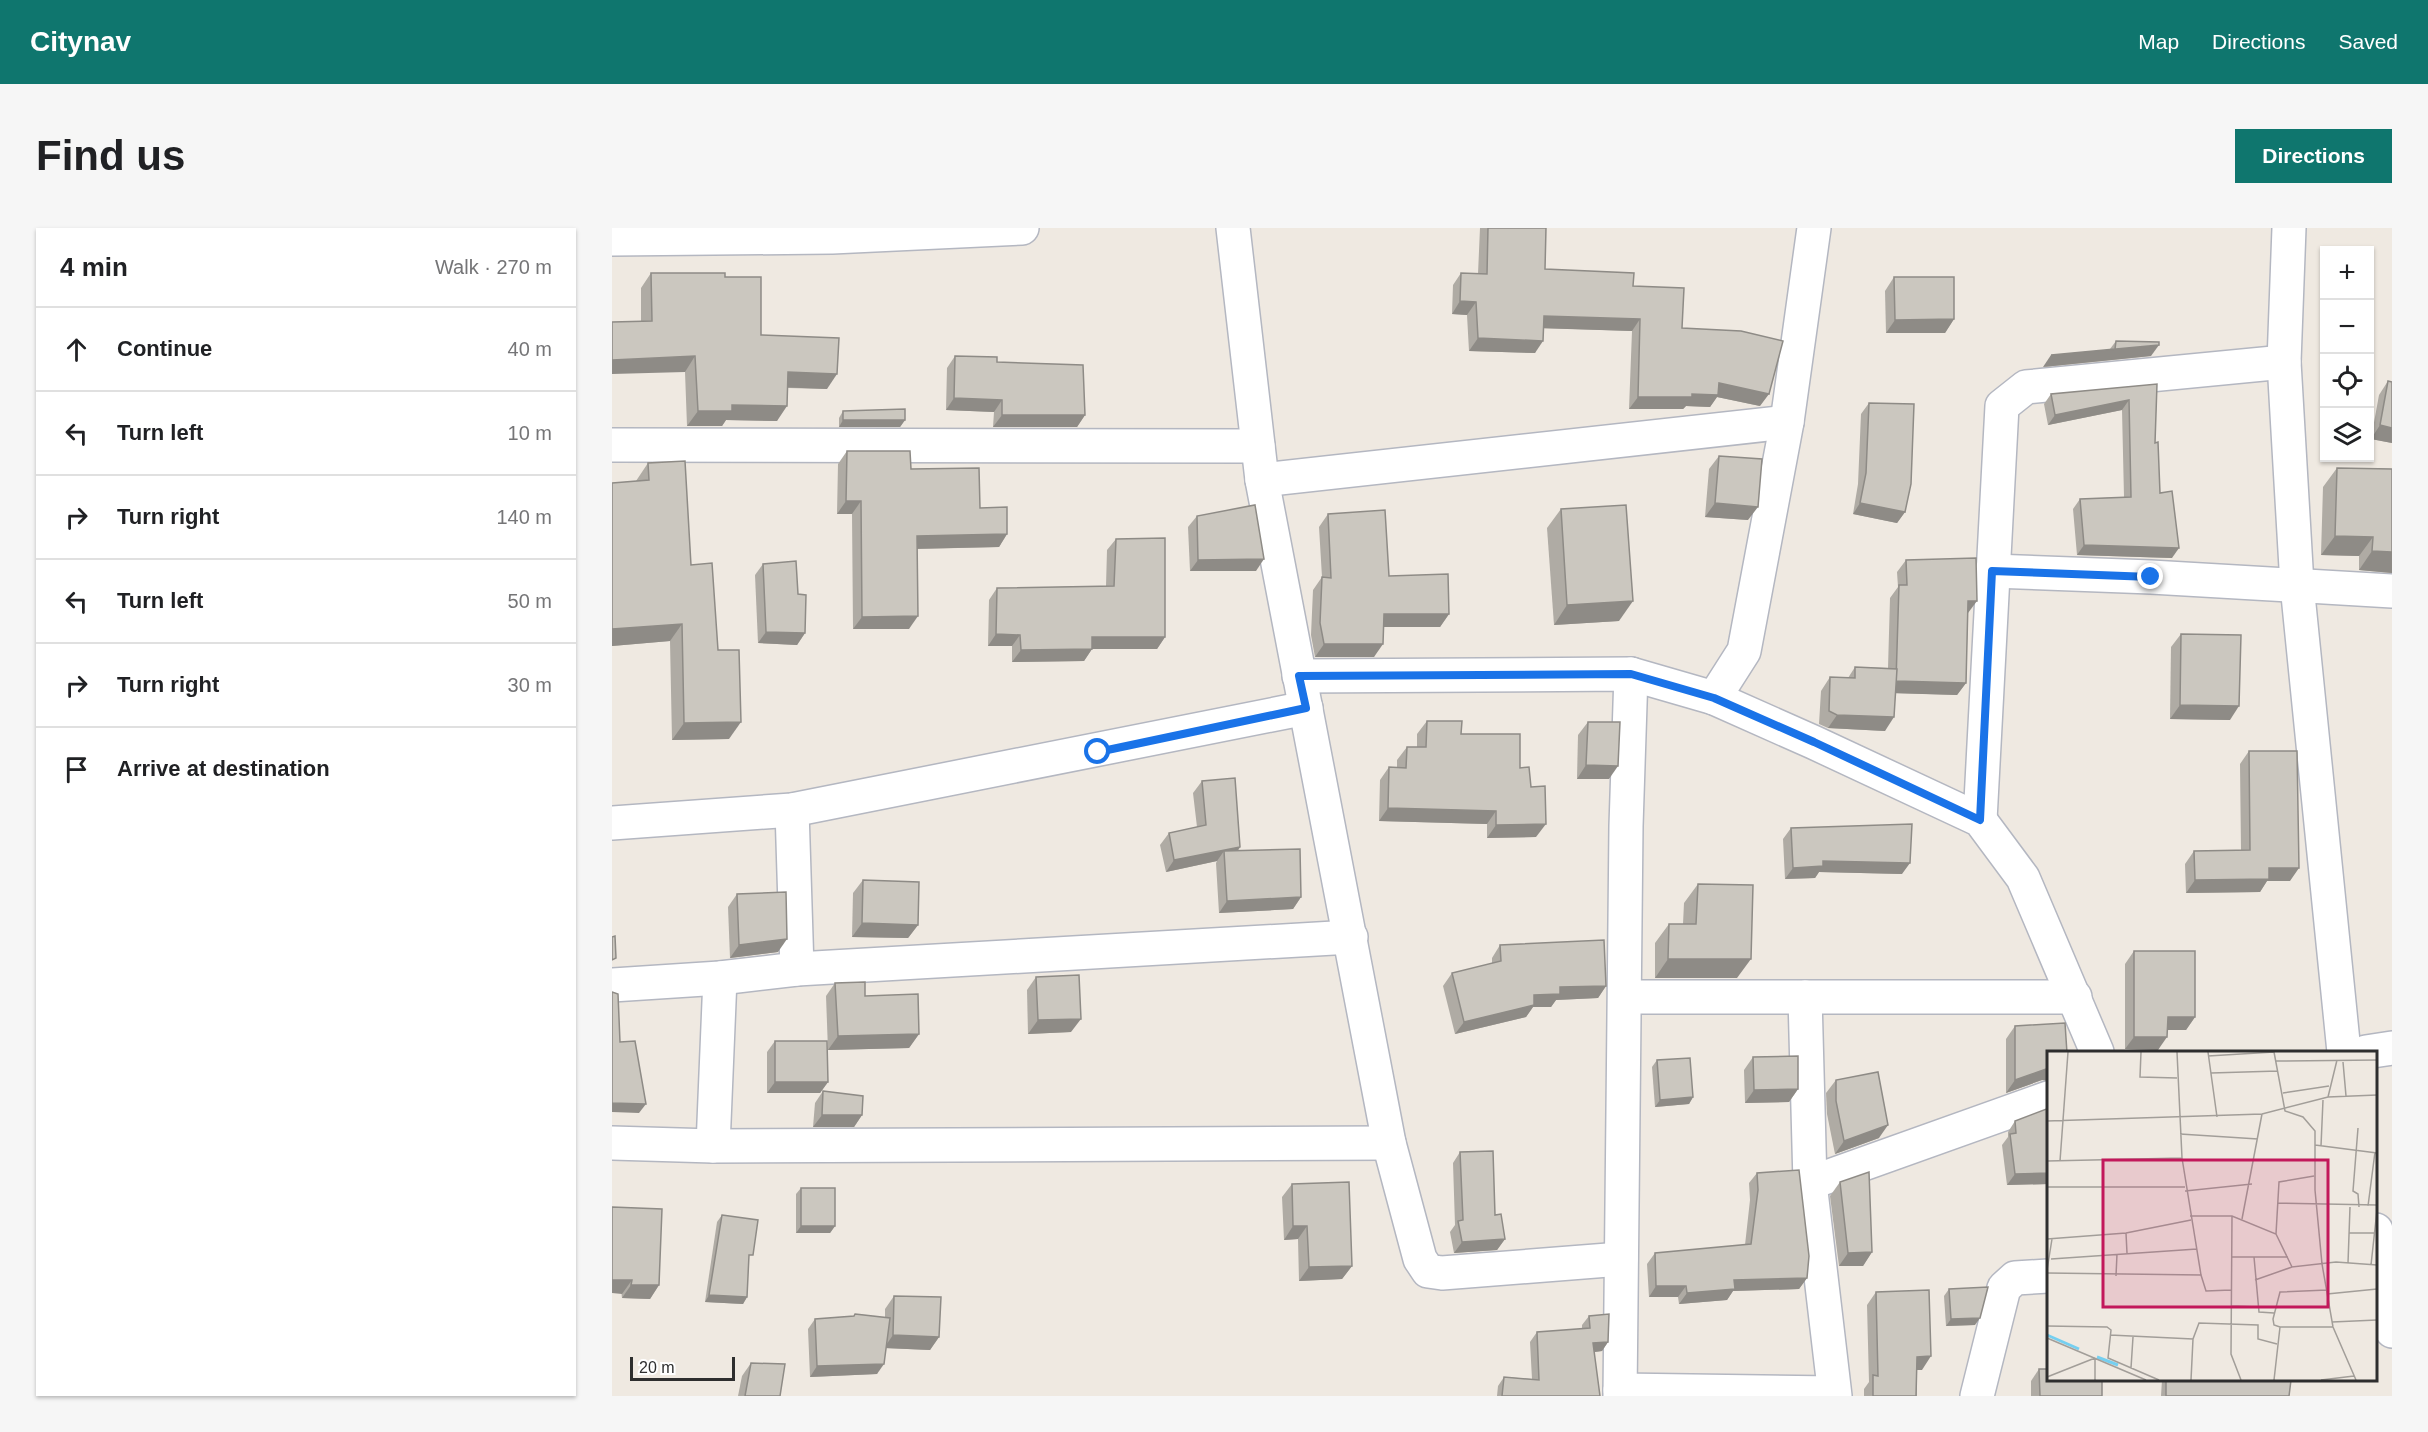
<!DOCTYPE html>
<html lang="en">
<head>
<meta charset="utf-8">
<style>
  body { margin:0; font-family:Helvetica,sans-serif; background:#f6f6f6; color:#202124 }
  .controls { position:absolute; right:18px; top:18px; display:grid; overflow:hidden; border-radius:0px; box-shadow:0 2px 4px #0004 }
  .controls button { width:54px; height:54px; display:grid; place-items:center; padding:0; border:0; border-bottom:2px solid #e0e0e0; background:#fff; color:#202124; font:30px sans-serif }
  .scale { position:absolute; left:18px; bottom:15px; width:105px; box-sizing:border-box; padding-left:6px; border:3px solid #2e2e2e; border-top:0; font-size:16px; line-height:21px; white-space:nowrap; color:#2e2e2e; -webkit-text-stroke:4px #fff; paint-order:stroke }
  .stop { position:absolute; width:18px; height:18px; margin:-14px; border:4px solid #1a73e8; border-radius:50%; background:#fff }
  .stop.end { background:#1a73e8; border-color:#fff; box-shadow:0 2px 6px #0008 }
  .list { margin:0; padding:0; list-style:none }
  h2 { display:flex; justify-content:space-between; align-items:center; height:78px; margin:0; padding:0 24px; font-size:26px }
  h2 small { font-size:20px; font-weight:400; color:#757577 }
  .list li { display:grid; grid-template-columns:39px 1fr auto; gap:18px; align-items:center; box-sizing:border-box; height:84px; padding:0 24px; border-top:2px solid #e0e0e0 }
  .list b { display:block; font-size:22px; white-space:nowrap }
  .list em { font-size:20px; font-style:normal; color:#757577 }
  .icon { flex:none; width:33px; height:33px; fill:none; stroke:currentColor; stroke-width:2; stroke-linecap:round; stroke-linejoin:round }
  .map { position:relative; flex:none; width:1780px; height:1168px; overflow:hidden; border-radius:0px }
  header { display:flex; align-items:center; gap:36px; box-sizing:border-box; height:84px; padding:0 30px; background:#0f766e; color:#fff }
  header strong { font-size:28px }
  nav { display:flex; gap:33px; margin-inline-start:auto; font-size:21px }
  .intro { display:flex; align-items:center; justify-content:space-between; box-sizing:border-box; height:144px; padding:0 36px }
  h1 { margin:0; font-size:42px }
  .button { padding:15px 27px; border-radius:0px; background:#0f766e; color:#fff; font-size:21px; font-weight:700 }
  main { display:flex; gap:36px; padding:0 36px }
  aside { flex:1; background:#fff; border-radius:0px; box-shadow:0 2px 4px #0004 }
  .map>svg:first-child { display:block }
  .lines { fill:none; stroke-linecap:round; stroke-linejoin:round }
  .minor-casing { stroke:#b4b7c1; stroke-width:36 }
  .minor { stroke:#fff; stroke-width:33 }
  .wall { fill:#afaba4 }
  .shaded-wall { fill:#8e8b86 }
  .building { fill:#cbc7bf; stroke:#8e8b86; stroke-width:1.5 }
  .route { stroke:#1a73e8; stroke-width:8 }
  .inset-river { fill:none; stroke:#75cff0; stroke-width:3 }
  .inset-road { fill:none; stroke:#a29e99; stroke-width:1.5 }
  .view { fill:#c2185b; fill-opacity:0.15; stroke:#c2185b; stroke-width:3 }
  .inset-edge { fill:none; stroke:#2e2e2e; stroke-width:3 }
</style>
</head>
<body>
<header>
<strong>Citynav</strong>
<nav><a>Map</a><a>Directions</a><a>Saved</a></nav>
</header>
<div class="intro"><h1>Find us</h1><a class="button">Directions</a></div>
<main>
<aside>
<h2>4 min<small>Walk · 270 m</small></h2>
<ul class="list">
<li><svg class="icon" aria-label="ahead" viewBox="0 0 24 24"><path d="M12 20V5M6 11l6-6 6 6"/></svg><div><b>Continue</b></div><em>40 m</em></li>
<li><svg class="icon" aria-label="left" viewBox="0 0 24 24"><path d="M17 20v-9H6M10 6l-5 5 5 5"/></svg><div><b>Turn left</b></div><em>10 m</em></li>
<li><svg class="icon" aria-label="right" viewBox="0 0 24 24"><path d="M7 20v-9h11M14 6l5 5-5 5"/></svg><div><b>Turn right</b></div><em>140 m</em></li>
<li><svg class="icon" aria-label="left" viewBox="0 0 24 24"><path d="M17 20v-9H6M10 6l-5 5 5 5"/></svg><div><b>Turn left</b></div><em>50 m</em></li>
<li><svg class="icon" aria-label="right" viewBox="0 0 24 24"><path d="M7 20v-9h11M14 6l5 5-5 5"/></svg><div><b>Turn right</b></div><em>30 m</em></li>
<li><svg class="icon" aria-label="arrive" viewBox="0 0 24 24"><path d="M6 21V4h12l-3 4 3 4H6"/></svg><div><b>Arrive at destination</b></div></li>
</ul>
</aside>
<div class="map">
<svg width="1780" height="1168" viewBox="0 0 1780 1168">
  <rect width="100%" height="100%" fill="#efe9e1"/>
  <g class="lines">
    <defs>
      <g id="minor">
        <path d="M621,0L650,252L777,915L808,1031L816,1043L830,1045L1009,1031"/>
        <path d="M1677,0L1672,134L1685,357L1732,824"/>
        <path d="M0,11L220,9L410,0"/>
        <path d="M0,217L646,218"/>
        <path d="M650,252L1175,194"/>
        <path d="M1380,343L1539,349L1780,363"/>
        <path d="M687,448L1019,446L1102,470L1201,514L1368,592L1411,650L1485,824"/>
        <path d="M1102,470L1132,423L1175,194L1202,0"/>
        <path d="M180,582L185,741"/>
        <path d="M1368,592L1390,178L1414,159L1672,134"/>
        <path d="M0,595L180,582L694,480"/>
        <path d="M0,757L108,750L185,741L739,709"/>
        <path d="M1014,769H1463"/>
        <path d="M1193,769L1198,955L1223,1168"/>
        <path d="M1754,824L1780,820"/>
        <path d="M0,915L101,918L777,915"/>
        <path d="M101,918L108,750"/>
        <path d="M1198,955L1436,870"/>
        <path d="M1764,1002L1780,1103"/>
        <path d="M1008,1162L1222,1165"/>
        <path d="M1008,1168L1014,598L1019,446"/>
        <path d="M1365,1168L1392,1060L1403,1050L1436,1048"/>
      </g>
    </defs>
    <use href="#minor" class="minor-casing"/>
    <use href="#minor" class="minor"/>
  </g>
  <g class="wall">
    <path d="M868,0H934L933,41L1021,58L1070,100L1148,178L1105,169L1098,179L1074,178L1071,181H1017L1020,103L931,100L923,125L857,123L855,87L840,86L841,57L849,45L866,46Z"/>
    <path d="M39,45L113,49L149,107L215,161L176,160L165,193L114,192L110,198H75L73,144L29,93V60Z"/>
    <path d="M1282,49L1342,91L1333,105H1274L1273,63Z"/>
    <path d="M1504,113L1539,128L1431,139L1498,121Z"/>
    <path d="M343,128L385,134L473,187L465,199H381L382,184L334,182L335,140Z"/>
    <path d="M1776,153L1780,154V215L1759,211L1767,167Z"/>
    <path d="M1545,156L1543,215L1548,265L1560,330L1465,327L1461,281L1468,271L1512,269L1510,182L1436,197L1432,176L1439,166Z"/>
    <path d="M1257,175L1293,284L1285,295L1241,286L1246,256L1249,186Z"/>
    <path d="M231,183L293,192L288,199H227V190Z"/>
    <path d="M235,223L299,241L368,280L395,306L387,319L305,321L297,401H241L240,286H225L226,236Z"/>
    <path d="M1107,228L1136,292L1093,289L1097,241Z"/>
    <path d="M36,235L79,337L106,422L117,511L60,512L58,413L0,418V255L24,253Z"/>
    <path d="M1725,240L1780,345L1747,342V328L1709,327L1711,259Z"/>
    <path d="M949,281L1007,393L942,397L935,300Z"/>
    <path d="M716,286L777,348L837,386L828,399H771L762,429H703L699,407L701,362L710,349L707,299Z"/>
    <path d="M585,288L644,343H578L576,299Z"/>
    <path d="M504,311L553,409L545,421H480L472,433L400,434V418H376L377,372L385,360L494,358L495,322Z"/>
    <path d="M1294,332L1356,385L1354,455L1345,467L1284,465L1273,503L1216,500L1207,496L1209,463L1218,449L1236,450L1243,439L1276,440L1278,370L1286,359L1285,344Z"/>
    <path d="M151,336L186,366L193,405L185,417L146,415L143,347Z"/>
    <path d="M1569,406L1618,492L1558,491L1559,419Z"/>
    <path d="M815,493L849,506L908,540L924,609L875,610V596L767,593L768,552L777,539H785V532L795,519H805V506Z"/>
    <path d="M976,494L997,551H965L966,507Z"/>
    <path d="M1637,523L1678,653H1655L1648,664L1574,665L1573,636L1582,623L1629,622L1628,536Z"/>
    <path d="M590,553L628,619L626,623L689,669L681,681L607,685L604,635L605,633L554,644L548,617L557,605L585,599L581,565Z"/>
    <path d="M1179,600L1290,646L1207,644L1203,650L1173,651L1171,611Z"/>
    <path d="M251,652L306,697L296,710L240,709L241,665Z"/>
    <path d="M1086,656L1125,750H1043V715L1057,696H1071L1072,675Z"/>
    <path d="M125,666L166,724L118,730L116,679Z"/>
    <path d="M888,717L994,758L986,770L944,772L939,779H921L914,789L843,806L831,758L840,745L880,736V730Z"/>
    <path d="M1522,723L1583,789L1574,802H1555L1546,822L1513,821V736Z"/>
    <path d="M424,749L459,804L416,806L415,762Z"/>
    <path d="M223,755L253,768L307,806L297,820L216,822L214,768Z"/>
    <path d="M1403,798L1430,852L1394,865V811Z"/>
    <path d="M163,813L216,854L208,865H155V824Z"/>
    <path d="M1141,829L1186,861L1177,874L1133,875L1132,842Z"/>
    <path d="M1045,832L1081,869L1077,876L1043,879L1040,839Z"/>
    <path d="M1224,852L1267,910L1223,926L1215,886L1214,865Z"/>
    <path d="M211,863L250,887L242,899H201L203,875Z"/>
    <path d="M1403,893L1437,956L1395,957L1390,917L1396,909V904Z"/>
    <path d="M848,924L883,987L893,1011L885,1022L842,1025L838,1004L843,997L841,935Z"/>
    <path d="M1145,945L1195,1050L1187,1061L1121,1063L1115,1072L1067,1076L1066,1069H1037L1035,1036L1043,1025L1133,1017L1138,972L1137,955Z"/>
    <path d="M1228,954L1260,1024L1251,1038H1227L1218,968Z"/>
    <path d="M680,956L740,1038L730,1051L687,1053L686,1011L672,1012L670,969Z"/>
    <path d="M189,960L223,998L218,1005H184V966Z"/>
    <path d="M0,979L47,1057L38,1071L10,1070Z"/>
    <path d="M110,987L135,1069L131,1076L93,1074L105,994Z"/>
    <path d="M1337,1061L1363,1097L1334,1098L1332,1068Z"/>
    <path d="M1264,1064L1310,1142H1305V1168H1252V1161L1257,1154L1255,1077Z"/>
    <path d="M282,1068L327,1109L318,1122L274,1120L265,1146L198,1149L196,1101L203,1091L241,1089L243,1086L273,1090V1081Z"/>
    <path d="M977,1088L996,1114L990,1123L982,1124L988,1168H885L886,1158L892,1149L920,1151L918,1114L925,1104L970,1101V1097Z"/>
    <path d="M139,1135L168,1168H126L130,1148Z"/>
    <path d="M1427,1141L1490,1168H1419V1153Z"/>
    <path d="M1550,1152H1679L1677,1168H1549Z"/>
  </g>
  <g class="shaded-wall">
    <path d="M848,73L864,74L855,87L840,86Z"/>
    <path d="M932,88L1028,91L1020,103L923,100Z"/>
    <path d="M1342,91L1333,105H1274L1283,92Z"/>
    <path d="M866,110L931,113L923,125L857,123Z"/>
    <path d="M1547,117L1539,128L1431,139L1439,127Z"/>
    <path d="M83,128L73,144L0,146V132Z"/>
    <path d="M176,144L225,146L215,161L165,159Z"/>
    <path d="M1107,155L1157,166L1148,178L1105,169L1098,179L1074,178L1071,181H1017L1026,169L1080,166Z"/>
    <path d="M342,170L390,172L382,184L334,182Z"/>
    <path d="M1517,172L1510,182L1436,197L1443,187Z"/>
    <path d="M120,177L175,178L165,193L114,192L110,198H75L86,183Z"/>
    <path d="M390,187H473L465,199H381Z"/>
    <path d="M231,192H293L288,199H227Z"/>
    <path d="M1768,197L1780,200V215L1759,211Z"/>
    <path d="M234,273H249L240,286H225Z"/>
    <path d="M1103,275L1146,279L1136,292L1093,289Z"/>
    <path d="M1248,275L1293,284L1285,295L1241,286Z"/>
    <path d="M395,306L387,319L296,321L305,308Z"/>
    <path d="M1723,308L1761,309L1747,328L1709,327Z"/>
    <path d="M1472,317L1567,320L1560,330L1465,327Z"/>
    <path d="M1760,323L1780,324V345L1747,342Z"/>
    <path d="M652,331L644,343H578L586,332Z"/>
    <path d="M1021,373L1007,393L942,397L955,377Z"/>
    <path d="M1356,373H1365L1356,385Z"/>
    <path d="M772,386H837L828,399H763Z"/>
    <path d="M306,388L297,401H241L250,389Z"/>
    <path d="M70,396L58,413L0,418V401Z"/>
    <path d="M154,404L193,405L185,417L146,415Z"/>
    <path d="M384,406L408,407L400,418H376Z"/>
    <path d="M480,409H553L545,421H480L472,433L400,434L409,422Z"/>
    <path d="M712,416H771L762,429H703Z"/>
    <path d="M1284,453L1354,455L1345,467L1276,465Z"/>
    <path d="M1568,477L1627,478L1618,492L1558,491Z"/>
    <path d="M1225,487L1282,489L1273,503L1216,500Z"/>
    <path d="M129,494L117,511L60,512L72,495Z"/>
    <path d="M974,537L1006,538L997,551H965Z"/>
    <path d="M776,580L884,583L875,596L767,593Z"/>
    <path d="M934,596L924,609L875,610L884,597Z"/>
    <path d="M628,619L620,630L612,623L605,633L554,644L562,632Z"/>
    <path d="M1211,633L1298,635L1290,646L1207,644L1203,650L1173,651L1181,640Z"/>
    <path d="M1657,640H1687L1678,653H1655L1648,664L1574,665L1583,652Z"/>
    <path d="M689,669L681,681L607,685L615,673Z"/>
    <path d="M250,695L306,697L296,710L240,709Z"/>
    <path d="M175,711L166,724L118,730L127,717Z"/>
    <path d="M1056,731H1139L1125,750H1043Z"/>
    <path d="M994,758L986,770L944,772L939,779H921L914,789L843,806L852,794L922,767L948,759Z"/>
    <path d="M1556,789H1583L1574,802H1547Z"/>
    <path d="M469,791L459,804L416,806L426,792Z"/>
    <path d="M307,806L297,820L216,822L226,808Z"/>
    <path d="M1522,809H1555L1546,822L1513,821Z"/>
    <path d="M1437,840V853L1430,852L1394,865L1403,852Z"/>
    <path d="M163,854H216L208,865H155Z"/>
    <path d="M1186,861L1177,874L1133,875L1142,862Z"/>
    <path d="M1081,869L1077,876L1043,879L1048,872Z"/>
    <path d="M0,875L34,876L27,885L0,884Z"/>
    <path d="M210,887H250L242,899H201Z"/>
    <path d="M1276,897L1267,910L1223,926L1232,913Z"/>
    <path d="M1437,945V956L1395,957L1403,946Z"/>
    <path d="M189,998H223L218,1005H184Z"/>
    <path d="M681,998H695L686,1011L672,1012Z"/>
    <path d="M893,1011L885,1022L842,1025L850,1014Z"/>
    <path d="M1260,1024L1251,1038H1227L1236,1025Z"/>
    <path d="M740,1038L730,1051L687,1053L697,1039Z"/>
    <path d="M1195,1050L1187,1061L1121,1063L1115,1072L1067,1076L1075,1065L1122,1052Z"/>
    <path d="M0,1052H20L10,1066L0,1065Z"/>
    <path d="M19,1057H47L38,1071L10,1070Z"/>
    <path d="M1044,1058H1074L1066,1069H1037Z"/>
    <path d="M97,1067L135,1069L131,1076L93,1074Z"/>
    <path d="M1368,1090L1363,1097L1334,1098L1339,1091Z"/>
    <path d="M281,1107L327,1109L318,1122L272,1120Z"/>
    <path d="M996,1114L990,1123L975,1125L981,1115Z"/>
    <path d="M1319,1128L1310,1142H1296L1305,1129Z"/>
    <path d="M272,1136L265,1146L198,1149L205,1138Z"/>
  </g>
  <g class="building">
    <path d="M876,0H934L933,41L1022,45L1021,58L1072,60L1070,100L1129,103L1171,113L1157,166L1107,155L1106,167L1080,166V169H1026L1028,91L932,88L931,113L866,110L864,74L848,73L849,45L875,46Z"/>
    <path d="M39,45H113V49H149V107L227,110L225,146L176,144L175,178L120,177V183H86L83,128L0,132V94L40,93Z"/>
    <path d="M1282,49H1342V91L1283,92Z"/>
    <path d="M1504,113L1547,114V117L1439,127L1503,121Z"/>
    <path d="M343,128L385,129V134L471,137L473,187H390V172L342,170Z"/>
    <path d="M1776,153L1780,154V200L1768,197Z"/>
    <path d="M1545,156L1543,215L1546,214L1548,265L1560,263L1567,320L1472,317L1468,271L1519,269L1517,172L1443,187L1439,166Z"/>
    <path d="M1257,175L1302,176L1299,256L1293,284L1248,275L1254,245Z"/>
    <path d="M293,181V192H231V183Z"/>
    <path d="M235,223H298L299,241L367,240L368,280L395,279V306L305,308L306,388L250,389L249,273H234Z"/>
    <path d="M1107,228L1150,231L1146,279L1103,275Z"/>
    <path d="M73,233L79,337L100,335L106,422H127L129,494L72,495L70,396L0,401V255L37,252L36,235Z"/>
    <path d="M1725,240L1780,241V324L1760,323L1761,309L1723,308Z"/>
    <path d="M643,277L652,331L586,332L585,288Z"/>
    <path d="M1014,277L1021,373L955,377L949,281Z"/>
    <path d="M773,282L777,348L836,346L837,386H772L771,416H712L708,395L710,349L719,350L716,286Z"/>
    <path d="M553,310V409H480V421L409,422L408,407L384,406L385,360L502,358L504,311Z"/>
    <path d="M1364,330L1365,373H1356L1354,455L1284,453L1287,357H1295L1294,332Z"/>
    <path d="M184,333L186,366L194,367L193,405L154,404L151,336Z"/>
    <path d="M1569,406L1629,407L1627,478L1568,477Z"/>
    <path d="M1243,439L1285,441L1282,489L1225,487L1217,483L1218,449L1243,450Z"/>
    <path d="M815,493H850L849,506H908V540L917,539L919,559L933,558L934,596L884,597V583L776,580L777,539L794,540L795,519H814Z"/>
    <path d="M976,494H1008L1006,538L974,537Z"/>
    <path d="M1637,523H1685L1687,640H1657V651L1583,652L1582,623L1638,622Z"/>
    <path d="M623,550L628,619L562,632L557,605L594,597L590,553Z"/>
    <path d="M1300,596L1298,635L1211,633V638L1181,640L1179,600Z"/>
    <path d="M688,621L689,669L615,673L612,623Z"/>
    <path d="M251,652L307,654L306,697L250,695Z"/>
    <path d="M1086,656L1141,657L1139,731H1056L1057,696H1084Z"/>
    <path d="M174,664L175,711L127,717L125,666Z"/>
    <path d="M3,708L4,730L0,732V709Z"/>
    <path d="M992,712L994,758L948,759V766L922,767V777L852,794L840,745L889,733L888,717Z"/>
    <path d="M1522,723H1583V789H1556L1555,809H1522Z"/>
    <path d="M467,747L469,791L426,792L424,749Z"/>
    <path d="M253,754V768L306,766L307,806L226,808L223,755Z"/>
    <path d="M0,764L6,766L8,814L23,813L34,876L0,875Z"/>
    <path d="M1453,795L1455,825H1437V840L1403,852V798Z"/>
    <path d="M163,813H215L216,854H163Z"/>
    <path d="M1186,828V861L1142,862L1141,829Z"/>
    <path d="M1078,830L1081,869L1048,872L1045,832Z"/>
    <path d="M1266,844L1276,897L1232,913L1224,873V852Z"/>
    <path d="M211,863L251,868L250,887H210Z"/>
    <path d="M1437,880V945L1403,946L1398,906L1404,905L1403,893Z"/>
    <path d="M881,923L883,987L889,986L893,1011L850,1014L846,993L851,992L848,924Z"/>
    <path d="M1187,942L1197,1028L1195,1050L1122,1052L1123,1061L1075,1065L1074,1058H1044L1043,1025L1139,1016L1146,962L1145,945Z"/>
    <path d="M1257,944L1260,1024L1236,1025L1228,954Z"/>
    <path d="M737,954L740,1038L697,1039L695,998H681L680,956Z"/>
    <rect x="189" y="960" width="34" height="38"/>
    <path d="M0,979L50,981L47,1057H19L20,1052H0Z"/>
    <path d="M110,987L146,992L141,1027H137L135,1069L97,1067Z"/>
    <path d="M1376,1059L1368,1090L1339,1091L1337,1061Z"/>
    <path d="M1317,1062L1319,1128L1305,1129L1304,1168H1261V1147L1266,1148L1264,1064Z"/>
    <path d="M282,1068L329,1069L327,1109L281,1107Z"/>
    <path d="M243,1086L278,1090L272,1136L205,1138L203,1091L242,1088Z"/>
    <path d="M997,1086L996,1114L981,1115L988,1168H890L892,1149L927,1152L925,1104L978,1100L977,1088Z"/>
    <path d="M139,1135L173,1136L168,1168H133Z"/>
    <path d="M1427,1141H1437V1152H1490V1168H1428Z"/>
    <path d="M1554,1152H1679L1677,1168H1554Z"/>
  </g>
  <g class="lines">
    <path class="route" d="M486,524L694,480L687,448L1019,446L1102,470L1202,514L1368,592L1380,343L1539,349"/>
  </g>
  <g transform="translate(1435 823)">
    <rect width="330" height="330" fill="#efe9e1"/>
    <path class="inset-river" d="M0,284L32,298M50,306L71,314"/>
    <path class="inset-road" d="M94,1L93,26L130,27M130,1L135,107L154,224L159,240L184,239M161,1L170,66M227,1L238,60L256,66L268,80V139L275,213L286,276L309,329M161,5L227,1M229,10L330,9M296,11L299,45M164,22L231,20M236,42L282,35M281,46L290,9M0,70L215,63L281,46L330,44M311,77L306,140L311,143L312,156M133,83L211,88M268,94L330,102M274,95L276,49M0,110L135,107M13,110L21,1M0,136H138M138,140L205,133M231,152L330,154M321,155L328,101M143,165H185L229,183L245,216L289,211L330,214M185,165L184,303L194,329M195,168L215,63M79,182L80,202M302,182H327M229,183L232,131L267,125M0,188L79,182L144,169M184,206H241M207,206L212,261L227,262M4,208L150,198M301,212L303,156M324,214L330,159M0,219L5,188M0,222L154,224M69,225L70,203M208,229L245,216M280,239L233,241L226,268L227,274L233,276H286M280,243L330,238M184,255L211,256M285,271L330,269M0,275L60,276L64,279L61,307L112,329M63,284L146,288M0,287L99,329M84,317L86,286M0,326L48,307M48,329V307M144,329L146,288L152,272L211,274V288L230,293M227,329L233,276M274,329L307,325"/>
    <path class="view" d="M56,109H281V256H56Z"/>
    <rect width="330" height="330" class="inset-edge"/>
  </g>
</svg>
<div class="controls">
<button>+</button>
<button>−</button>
<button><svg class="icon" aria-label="locate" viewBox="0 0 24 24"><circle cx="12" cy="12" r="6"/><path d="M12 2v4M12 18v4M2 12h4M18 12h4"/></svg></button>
<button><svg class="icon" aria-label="layers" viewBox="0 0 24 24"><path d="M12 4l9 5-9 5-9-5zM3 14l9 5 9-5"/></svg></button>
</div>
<div class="scale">20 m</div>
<div class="stop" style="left:486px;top:524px"></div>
<div class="stop end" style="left:1539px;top:349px"></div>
</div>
</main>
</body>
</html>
